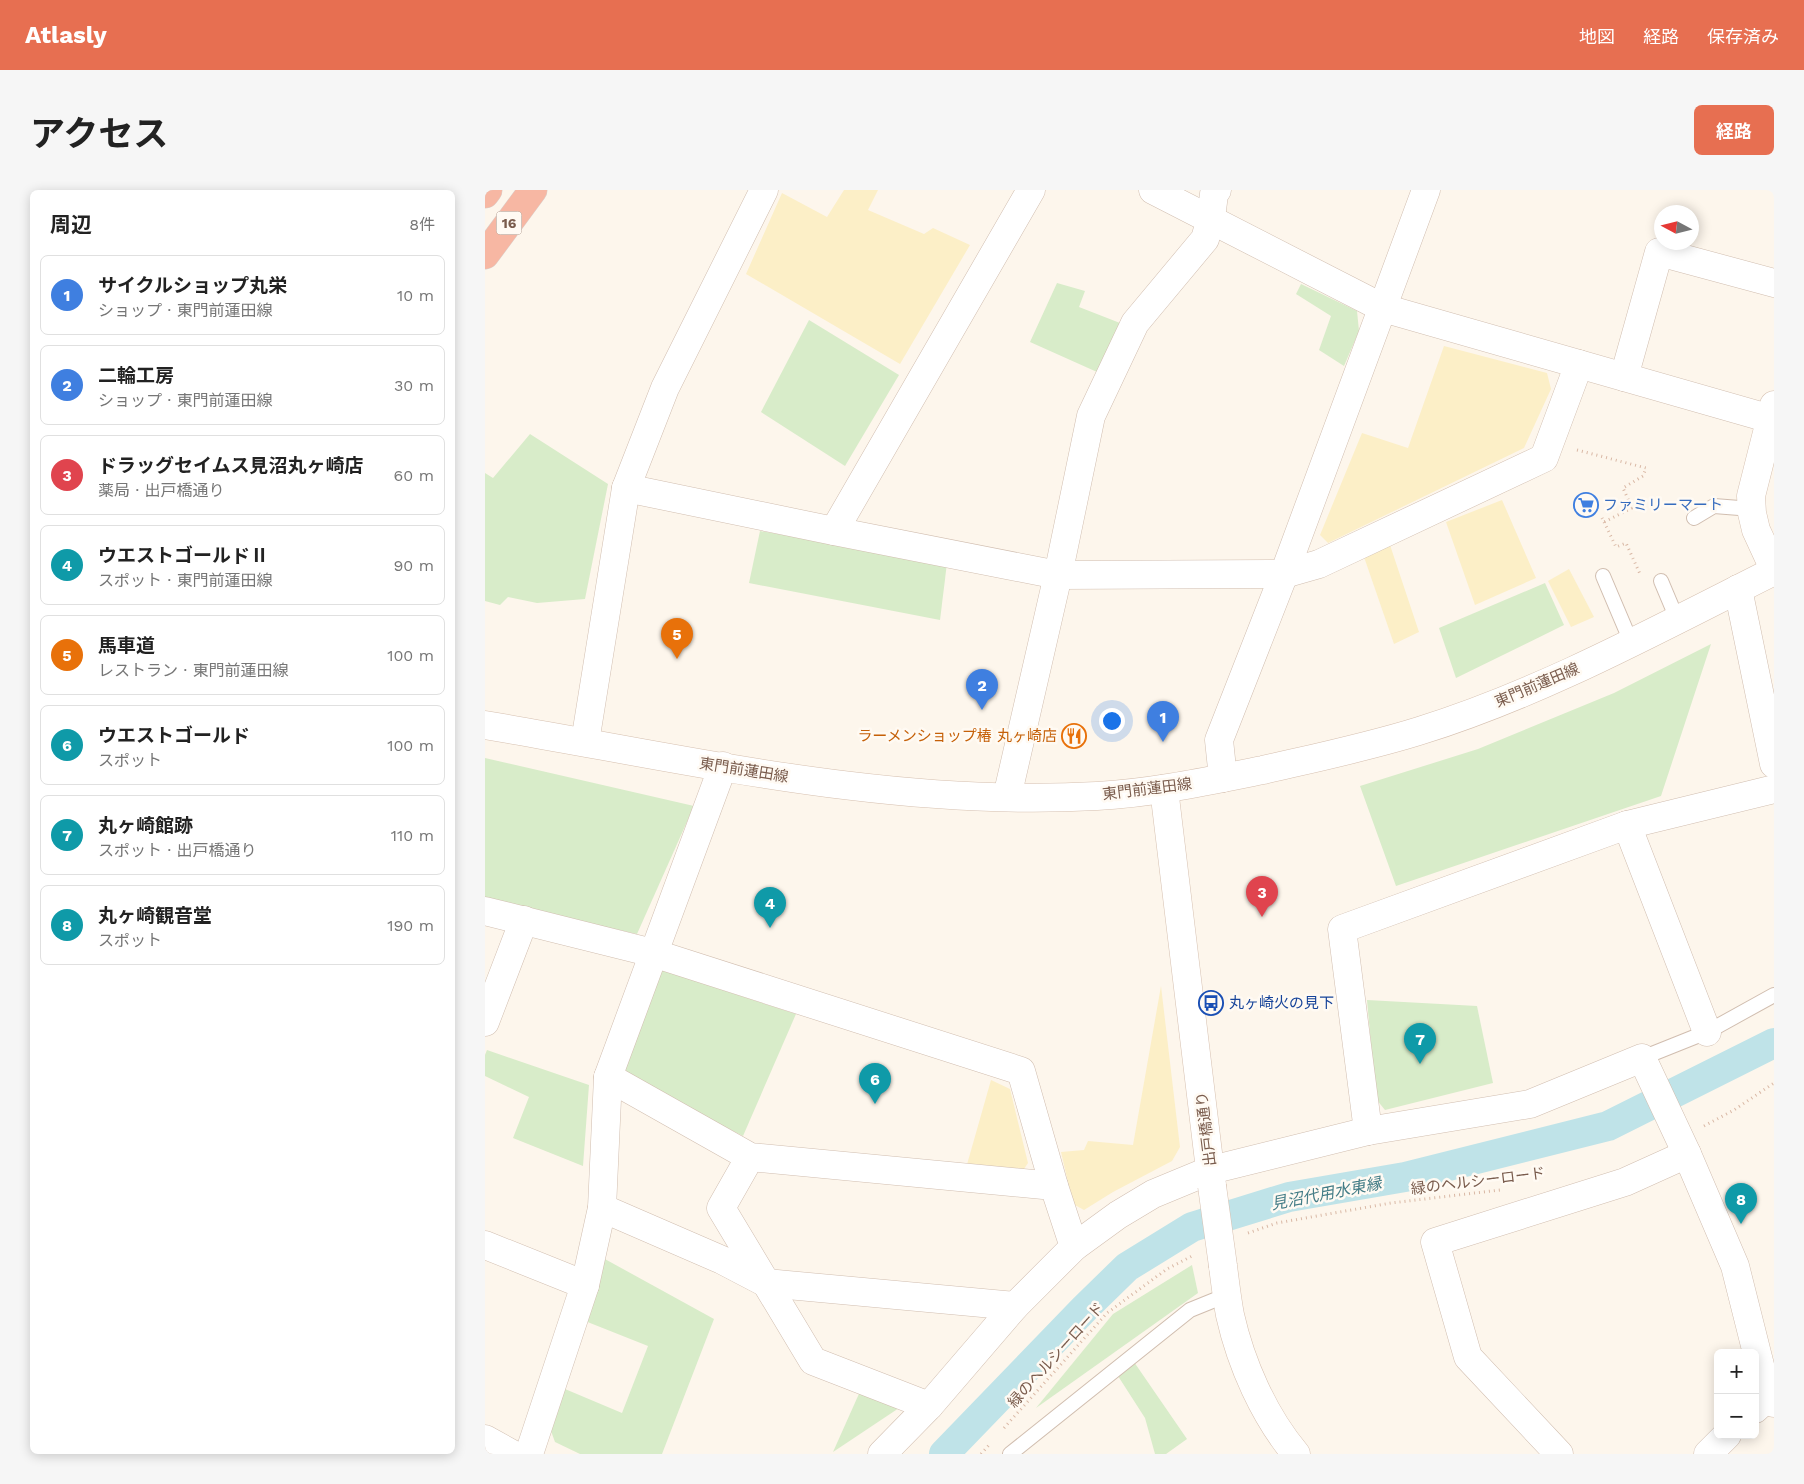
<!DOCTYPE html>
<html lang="ja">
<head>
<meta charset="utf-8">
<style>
  body { margin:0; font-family:"Work Sans","Noto Sans JP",sans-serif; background:#f6f6f6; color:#222 }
  .controls { position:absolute; right:15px; bottom:15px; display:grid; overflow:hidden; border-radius:8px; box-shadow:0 2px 12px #0003 }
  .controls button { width:45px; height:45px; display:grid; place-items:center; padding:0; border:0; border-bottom:1px solid #e0e0e0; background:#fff; color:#222; font:25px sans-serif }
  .compass { position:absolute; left:1169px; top:15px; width:45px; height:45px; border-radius:50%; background:#fff; box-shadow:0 2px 12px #0003; rotate:277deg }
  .you { position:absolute; left:626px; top:530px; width:18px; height:18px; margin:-12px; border:4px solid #fff; border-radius:50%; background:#1a73e8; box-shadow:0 0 0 8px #1a73e833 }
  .badge { display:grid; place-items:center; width:32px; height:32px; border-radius:50%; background:#e76f51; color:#fff; font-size:16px; font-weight:700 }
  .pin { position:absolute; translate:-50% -41px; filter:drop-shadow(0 1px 2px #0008) }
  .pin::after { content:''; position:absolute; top:26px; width:18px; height:15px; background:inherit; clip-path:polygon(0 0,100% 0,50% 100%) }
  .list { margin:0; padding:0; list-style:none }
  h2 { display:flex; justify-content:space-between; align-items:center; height:65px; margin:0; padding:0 20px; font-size:21px }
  h2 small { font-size:16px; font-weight:400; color:#767676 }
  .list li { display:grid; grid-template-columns:32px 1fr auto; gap:15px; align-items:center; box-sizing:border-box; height:80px; margin:0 10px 10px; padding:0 10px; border:1px solid #e0e0e0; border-radius:8px }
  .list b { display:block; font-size:19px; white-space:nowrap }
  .list p { margin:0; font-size:16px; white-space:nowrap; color:#767676 }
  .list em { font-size:16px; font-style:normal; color:#767676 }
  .map { position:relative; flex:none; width:1289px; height:1264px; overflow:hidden; border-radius:8px }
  header { display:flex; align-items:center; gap:30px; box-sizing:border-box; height:70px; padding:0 25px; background:#e76f51; color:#fff }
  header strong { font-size:24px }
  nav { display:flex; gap:28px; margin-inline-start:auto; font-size:18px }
  .intro { display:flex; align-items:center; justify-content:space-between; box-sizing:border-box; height:120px; padding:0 30px }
  h1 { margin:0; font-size:35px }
  .button { padding:12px 22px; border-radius:8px; background:#e76f51; color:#fff; font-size:18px; font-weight:700 }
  main { display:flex; gap:30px; padding:0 30px }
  aside { flex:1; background:#fff; border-radius:8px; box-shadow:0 2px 12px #0003 }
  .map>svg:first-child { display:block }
  .green { fill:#d8ecc9 }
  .sand { fill:#fcefc7 }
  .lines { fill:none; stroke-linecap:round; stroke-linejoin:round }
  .canal { stroke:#bfe3e8; stroke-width:30 }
  .lane-casing { stroke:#d1beb0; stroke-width:16 }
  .street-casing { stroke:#d1beb0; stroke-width:29 }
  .secondary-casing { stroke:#d6c0b0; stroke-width:29 }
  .highway-casing { stroke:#dad1cd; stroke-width:29 }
  .path { stroke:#d9b8a5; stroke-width:3; stroke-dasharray:1 4; stroke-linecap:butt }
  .lane { stroke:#fff; stroke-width:14 }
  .street { stroke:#fff; stroke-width:28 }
  .secondary { stroke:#fff; stroke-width:28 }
  .highway { stroke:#f7b7a3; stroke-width:28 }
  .secondary-bridge-casing { stroke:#d6c0b0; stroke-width:29; stroke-linecap:butt }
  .secondary-bridge { stroke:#fff; stroke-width:28 }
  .labels { text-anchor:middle; stroke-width:5; stroke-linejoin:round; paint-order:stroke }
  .shield { fill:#fffaf3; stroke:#a28b7f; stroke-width:1 }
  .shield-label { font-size:14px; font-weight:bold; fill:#7a5c4d }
  .shop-label { font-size:15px; fill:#366cbe; stroke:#fffaf3; text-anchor:start }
  .street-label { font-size:15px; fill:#7a5c4d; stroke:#fffaf3 }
  .food-label { font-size:15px; fill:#c56008; stroke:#fffaf3; text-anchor:end }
  .transit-label { font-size:15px; fill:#164399; stroke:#fffaf3; text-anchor:start }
  .water-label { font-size:16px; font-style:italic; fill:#437c86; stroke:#fffaf3 }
</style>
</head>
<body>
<header>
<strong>Atlasly</strong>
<nav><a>地図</a><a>経路</a><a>保存済み</a></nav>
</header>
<div class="intro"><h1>アクセス</h1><a class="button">経路</a></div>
<main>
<aside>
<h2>周辺<small>8件</small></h2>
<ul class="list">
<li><span class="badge" style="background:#3f7fe0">1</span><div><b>サイクルショップ丸栄</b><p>ショップ · 東門前蓮田線</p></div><em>10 m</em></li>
<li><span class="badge" style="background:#3f7fe0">2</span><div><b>二輪工房</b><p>ショップ · 東門前蓮田線</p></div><em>30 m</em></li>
<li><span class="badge" style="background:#e0444e">3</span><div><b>ドラッグセイムス見沼丸ヶ崎店</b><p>薬局 · 出戸橋通り</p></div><em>60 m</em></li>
<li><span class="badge" style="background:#0f9aa8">4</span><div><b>ウエストゴールドⅡ</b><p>スポット · 東門前蓮田線</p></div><em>90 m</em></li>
<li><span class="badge" style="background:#e8710a">5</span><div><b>馬車道</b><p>レストラン · 東門前蓮田線</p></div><em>100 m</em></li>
<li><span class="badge" style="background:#0f9aa8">6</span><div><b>ウエストゴールド</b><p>スポット</p></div><em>100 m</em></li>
<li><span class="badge" style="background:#0f9aa8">7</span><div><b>丸ヶ崎館跡</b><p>スポット · 出戸橋通り</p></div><em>110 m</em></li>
<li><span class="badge" style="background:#0f9aa8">8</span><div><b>丸ヶ崎観音堂</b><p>スポット</p></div><em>190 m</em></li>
</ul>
</aside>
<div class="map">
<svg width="1289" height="1264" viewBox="0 0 1289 1264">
  <rect width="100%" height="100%" fill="#fdf6ec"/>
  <g class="green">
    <path d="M572,93L600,101L594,117L635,133L612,182L545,152Z"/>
    <path d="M816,94L872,121L874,141L859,176L834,160L846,126L811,104Z"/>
    <path d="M324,130L414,185L360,276L276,222Z"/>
    <path d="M45,244L123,294L100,409L52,413L23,407L15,415L0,411V283L8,288Z"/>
    <path d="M275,341L462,373L455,430L264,393Z"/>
    <path d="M1060,393L1079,435L971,488L954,438Z"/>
    <path d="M1226,454L1176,606L911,696L875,596L993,559L1129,503Z"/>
    <path d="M0,568L209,616L152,744L0,710Z"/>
    <path d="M176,780L311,824L258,946L141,887L137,874Z"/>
    <path d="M882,810L992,816L1008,893L900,920L891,909Z"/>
    <path d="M2,860L104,895L98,976L28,948L44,907L0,886V865Z"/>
    <path d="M118,1068L229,1129L177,1264H95L70,1252L66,1241L80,1199L137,1223L163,1156L100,1131Z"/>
    <path d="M707,1075L713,1103L551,1218L628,1124Z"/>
    <path d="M649,1172L702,1249L681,1264H670L660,1228L633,1186Z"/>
    <path d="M377,1197L414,1218L348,1262Z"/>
  </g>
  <g class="sand">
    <path d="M359,0H393L383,20L439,44L448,38L485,55L415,174L261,84L297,3L342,27Z"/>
    <path d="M959,156L1062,183L1066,199L1039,258L843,353L835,345L877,243L923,258Z"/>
    <path d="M1017,310L1051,388L990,415L961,332Z"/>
    <path d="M905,355L934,442L909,454L879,367Z"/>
    <path d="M1084,379L1109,427L1086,437L1063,391Z"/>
    <path d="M676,796L695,957L687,971L628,1002L599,1020L588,1014L576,962L599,960L603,951L648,955Z"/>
    <path d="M506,890L525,899L543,973L537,982L481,978Z"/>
  </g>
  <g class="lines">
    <path class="canal" d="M459,1264L600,1118L642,1077L707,1037L804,1007L920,987L1123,936L1289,853"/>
    <defs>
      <g id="lane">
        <path d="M1209,328L1229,316L1267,319"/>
        <path d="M1118,386L1146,452"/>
        <path d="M1176,391L1192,429"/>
        <path d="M1157,868L1222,842L1289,805"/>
        <path d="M525,1264L705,1120L742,1105"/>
      </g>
      <g id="street">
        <path d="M668,0L898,118L1286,229"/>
        <path d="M1139,187L1174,62L1289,93"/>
        <path d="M141,298L349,341L573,385L799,384L834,374L1059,268L1094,174"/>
        <path d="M349,341L546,0"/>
        <path d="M1253,399L1289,574"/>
        <path d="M100,552L141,298L180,198L279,0"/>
        <path d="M738,588L734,550L799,384L941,0"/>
        <path d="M522,607L573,385L606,226L650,133L720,49L726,28L729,4L732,0"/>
        <path d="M1142,635L1222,842"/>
        <path d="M0,721L168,763L536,881L569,996L589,1057"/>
        <path d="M0,832L39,730"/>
        <path d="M123,887L265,967L569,996"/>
        <path d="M883,941L857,739L1142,635L1289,599"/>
        <path d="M265,967L236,1018L328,1171L444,1216"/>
        <path d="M117,1018L237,1070L281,1093L530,1116"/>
        <path d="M0,1055L100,1095"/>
        <path d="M0,1249L27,1264"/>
        <path d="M44,1264L100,1095L117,1018L123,887L238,576"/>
        <path d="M397,1264L444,1216L530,1116L589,1057L633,1025L668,1004L726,980L883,941L1045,914L1157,868L1202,964L1250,1076L1283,1207L1270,1219"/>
        <path d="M1074,1264L983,1167L950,1052L1140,992L1202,964"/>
        <path d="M1223,1264L1242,1245"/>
      </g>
      <g id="secondary">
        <path d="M1289,215L1266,306L1267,323L1271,340L1289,379"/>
        <path d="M0,535C202,569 406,618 612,606C668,603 723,591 778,580C830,568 883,557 934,541C1057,503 1175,438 1289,381"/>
        <path d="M679,599L727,996"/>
        <path d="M738,1076C740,1092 742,1109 745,1125C756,1174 779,1226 811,1264"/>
        <path d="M1283,1207L1289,1213"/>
      </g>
      <g id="highway">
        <path d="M0,4L3,0"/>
        <path d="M0,65L48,0"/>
      </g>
    </defs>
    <use href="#lane" class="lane-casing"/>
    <use href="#street" class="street-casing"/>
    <use href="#secondary" class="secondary-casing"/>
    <use href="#highway" class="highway-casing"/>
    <g class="path">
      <path d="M1092,260L1161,278L1158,286L1138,298L1147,318L1119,332L1117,328"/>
      <path d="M1119,332L1131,357L1141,353L1155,384"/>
      <path d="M1219,936L1249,920L1289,893"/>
      <path d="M763,1043L792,1033L906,1013L1015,1000"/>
      <path d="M519,1238L622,1123L682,1079L709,1065"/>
      <path d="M496,1264L505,1254"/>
    </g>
    <use href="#lane" class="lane"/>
    <use href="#street" class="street"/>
    <use href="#secondary" class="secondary"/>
    <use href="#highway" class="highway"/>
    <defs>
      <path id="secondary-bridge" d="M727,996L738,1076"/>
    </defs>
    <use href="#secondary-bridge" class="secondary-bridge-casing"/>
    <use href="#secondary-bridge" class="secondary-bridge"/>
  </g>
  <defs>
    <symbol id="supermarket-ring" viewBox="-11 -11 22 22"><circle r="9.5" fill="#fffaf3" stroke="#3f7fe0" stroke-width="1.5"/><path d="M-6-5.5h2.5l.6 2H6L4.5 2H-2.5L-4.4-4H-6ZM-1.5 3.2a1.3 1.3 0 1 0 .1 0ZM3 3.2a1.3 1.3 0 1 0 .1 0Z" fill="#3f7fe0"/></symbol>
    <symbol id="restaurant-ring" viewBox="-11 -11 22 22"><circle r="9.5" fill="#fffaf3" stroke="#e8710a" stroke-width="1.5"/><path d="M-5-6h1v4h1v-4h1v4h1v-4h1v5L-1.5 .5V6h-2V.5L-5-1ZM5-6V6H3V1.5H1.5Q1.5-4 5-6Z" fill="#e8710a"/></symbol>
    <symbol id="bus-ring" viewBox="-11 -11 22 22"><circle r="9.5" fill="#fffaf3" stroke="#1a4fb4" stroke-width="1.5"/><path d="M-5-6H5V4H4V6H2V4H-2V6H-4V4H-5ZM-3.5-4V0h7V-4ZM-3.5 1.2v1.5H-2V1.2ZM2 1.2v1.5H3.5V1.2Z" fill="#1a4fb4"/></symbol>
  </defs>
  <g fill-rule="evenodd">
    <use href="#supermarket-ring" x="1087" y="301" width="28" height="28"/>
    <use href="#restaurant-ring" x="575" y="532" width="28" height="28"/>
    <use href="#bus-ring" x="712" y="799" width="28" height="28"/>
  </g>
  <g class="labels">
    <rect class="shield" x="11.5" y="21.5" width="25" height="23" rx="4"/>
    <g class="shield-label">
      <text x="24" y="38">16</text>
    </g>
    <g class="shop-label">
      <text x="1118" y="320">ファミリーマート</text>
    </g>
    <g class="street-label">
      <text transform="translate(1052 495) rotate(-23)" y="5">東門前蓮田線</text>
      <text transform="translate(259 580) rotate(9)" y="5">東門前蓮田線</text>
      <text transform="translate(662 599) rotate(-7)" y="5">東門前蓮田線</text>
      <text transform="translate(721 939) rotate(-97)" y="5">出戸橋通り</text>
      <text transform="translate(993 991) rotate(-7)" y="5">緑のヘルシーロード</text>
      <text transform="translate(571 1165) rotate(-48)" y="5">緑のヘルシーロード</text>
    </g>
    <g class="food-label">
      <text x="572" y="551">ラーメンショップ椿 丸ヶ崎店</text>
    </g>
    <g class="transit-label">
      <text x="744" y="818">丸ヶ崎火の見下</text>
    </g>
    <g class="water-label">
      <text transform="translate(841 1003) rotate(-11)" y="6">見沼代用水東縁</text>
    </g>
  </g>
</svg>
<div class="controls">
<button>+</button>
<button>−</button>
</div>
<svg class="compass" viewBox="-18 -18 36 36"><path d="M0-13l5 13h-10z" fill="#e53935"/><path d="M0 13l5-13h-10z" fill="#767676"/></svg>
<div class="you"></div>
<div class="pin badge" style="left:678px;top:552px;background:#3f7fe0">1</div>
<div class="pin badge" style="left:497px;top:520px;background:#3f7fe0">2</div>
<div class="pin badge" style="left:777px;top:727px;background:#e0444e">3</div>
<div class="pin badge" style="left:285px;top:738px;background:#0f9aa8">4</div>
<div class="pin badge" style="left:192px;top:469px;background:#e8710a">5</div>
<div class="pin badge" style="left:390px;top:914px;background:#0f9aa8">6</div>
<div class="pin badge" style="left:935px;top:874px;background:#0f9aa8">7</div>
<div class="pin badge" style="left:1256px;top:1034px;background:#0f9aa8">8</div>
</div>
</main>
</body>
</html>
